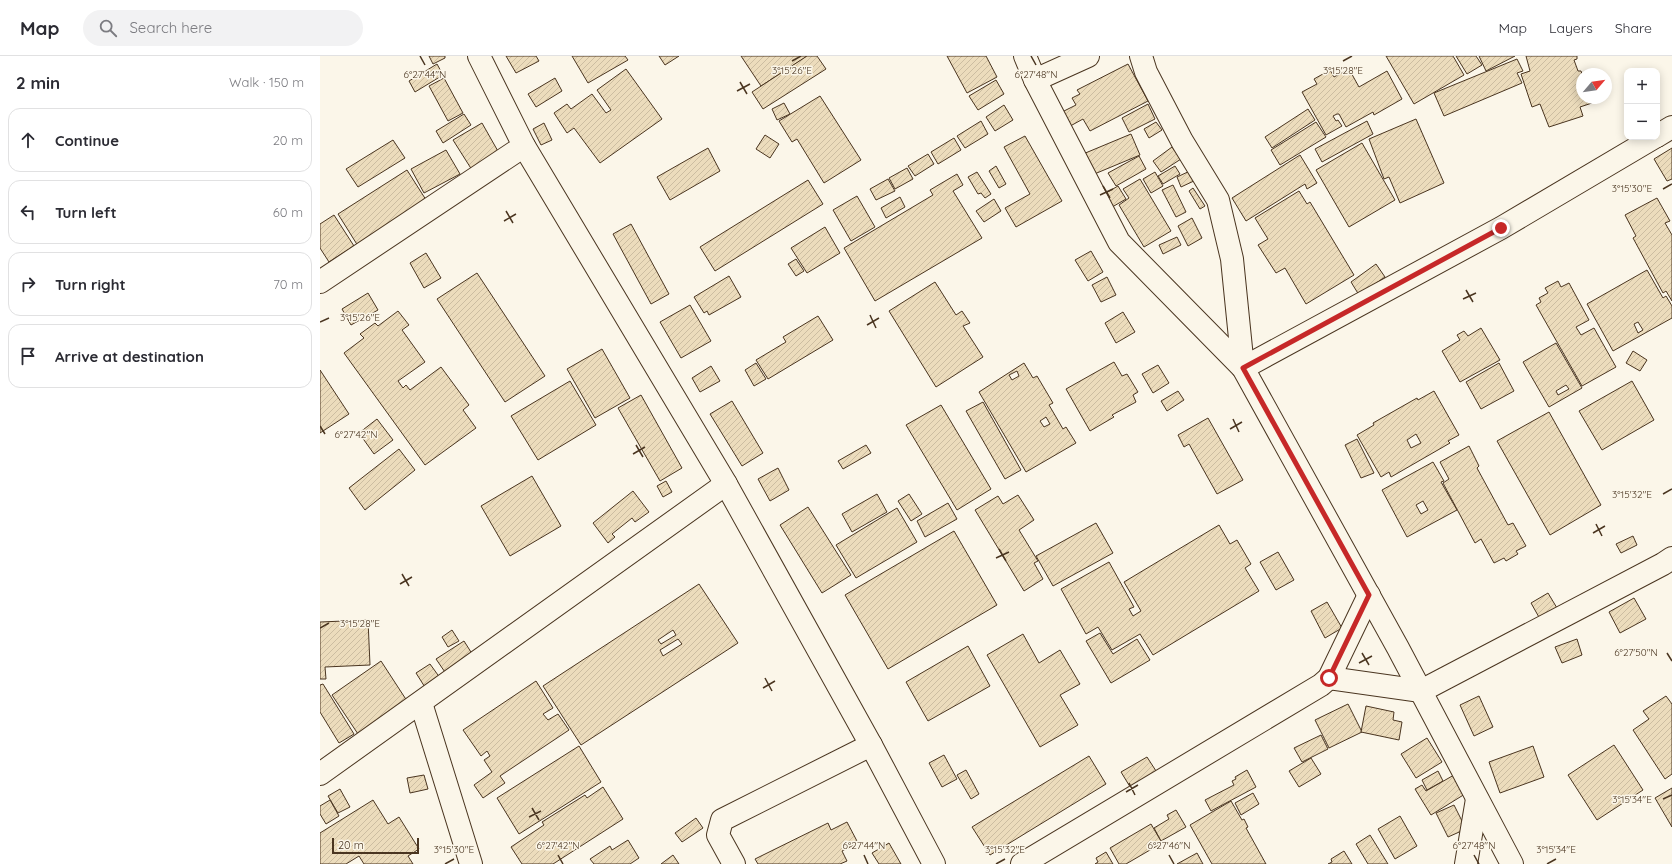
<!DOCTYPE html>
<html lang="en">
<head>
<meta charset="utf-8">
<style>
  body { margin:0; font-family:Quicksand,sans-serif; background:#f2f2f3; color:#2b2b33 }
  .controls { position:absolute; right:12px; top:12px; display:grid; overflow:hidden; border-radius:8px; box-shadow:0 2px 10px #0003 }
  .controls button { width:36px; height:36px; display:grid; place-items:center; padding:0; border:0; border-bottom:1px solid #e1e1e2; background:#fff; color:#2b2b33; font:20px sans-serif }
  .compass { position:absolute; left:1256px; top:12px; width:36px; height:36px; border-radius:50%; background:#fff; box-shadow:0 2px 10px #0003; rotate:61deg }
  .scale { position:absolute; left:12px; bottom:10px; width:87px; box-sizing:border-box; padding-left:4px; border:2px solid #4a3520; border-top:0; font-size:11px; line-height:14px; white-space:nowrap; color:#4a3520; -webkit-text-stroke:3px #fbf6e9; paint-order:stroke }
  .stop { position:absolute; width:12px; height:12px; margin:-9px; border:3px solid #c62828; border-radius:50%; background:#fff }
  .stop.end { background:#c62828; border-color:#fff; box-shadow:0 1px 4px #0008 }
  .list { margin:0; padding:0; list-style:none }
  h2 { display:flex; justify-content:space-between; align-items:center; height:52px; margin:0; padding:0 16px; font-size:17px }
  h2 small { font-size:13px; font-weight:400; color:#7c7c81 }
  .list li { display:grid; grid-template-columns:26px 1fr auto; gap:12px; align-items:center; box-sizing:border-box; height:64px; margin:0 8px 8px; padding:0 8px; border:1px solid #e1e1e2; border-radius:12px }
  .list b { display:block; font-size:15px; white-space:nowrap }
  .list em { font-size:13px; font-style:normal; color:#7c7c81 }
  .icon { flex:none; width:22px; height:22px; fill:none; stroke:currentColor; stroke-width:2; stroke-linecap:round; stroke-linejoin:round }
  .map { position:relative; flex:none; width:1352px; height:808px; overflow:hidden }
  header { display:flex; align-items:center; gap:24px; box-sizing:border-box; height:56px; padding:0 20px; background:#fff; border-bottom:1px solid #e1e1e2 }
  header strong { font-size:19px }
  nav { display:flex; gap:22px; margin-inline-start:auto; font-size:14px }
  .search { width:280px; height:36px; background:#f2f2f3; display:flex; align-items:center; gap:10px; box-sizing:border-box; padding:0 14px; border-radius:22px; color:#7c7c81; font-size:15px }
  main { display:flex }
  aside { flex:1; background:#fff }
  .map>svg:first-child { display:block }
  .building { fill:url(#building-hatch); stroke:#4a3520; fill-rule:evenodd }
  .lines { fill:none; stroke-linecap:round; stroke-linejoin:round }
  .minor-casing { stroke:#4a3520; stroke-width:24 }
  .minor { stroke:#fbf6e9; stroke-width:22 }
  .route { stroke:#c62828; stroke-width:5 }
  .ticks { fill:none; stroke:#4a3520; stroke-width:1.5 }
  .ticks-label { font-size:10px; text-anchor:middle; fill:#4a3520; stroke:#fbf6e9; stroke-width:3; stroke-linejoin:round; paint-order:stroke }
</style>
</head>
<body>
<header>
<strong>Map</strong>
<div class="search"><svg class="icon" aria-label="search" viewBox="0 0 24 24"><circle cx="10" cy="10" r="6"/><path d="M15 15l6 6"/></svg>Search here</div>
<nav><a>Map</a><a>Layers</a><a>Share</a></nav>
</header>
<main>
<aside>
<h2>2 min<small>Walk · 150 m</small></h2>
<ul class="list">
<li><svg class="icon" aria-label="ahead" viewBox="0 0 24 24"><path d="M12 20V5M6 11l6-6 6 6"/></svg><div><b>Continue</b></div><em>20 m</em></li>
<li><svg class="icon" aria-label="left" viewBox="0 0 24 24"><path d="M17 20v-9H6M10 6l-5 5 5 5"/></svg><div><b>Turn left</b></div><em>60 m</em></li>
<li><svg class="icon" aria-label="right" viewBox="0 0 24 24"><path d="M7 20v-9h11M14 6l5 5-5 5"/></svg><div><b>Turn right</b></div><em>70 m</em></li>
<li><svg class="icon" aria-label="arrive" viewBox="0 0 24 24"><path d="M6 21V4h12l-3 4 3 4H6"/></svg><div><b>Arrive at destination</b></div></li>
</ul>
</aside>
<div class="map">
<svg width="1352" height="808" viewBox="0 0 1352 808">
  <defs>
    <pattern id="building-hatch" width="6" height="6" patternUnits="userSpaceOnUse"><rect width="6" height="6" fill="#ecdcbc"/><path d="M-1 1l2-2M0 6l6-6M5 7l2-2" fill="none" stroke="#ccbda1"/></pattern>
  </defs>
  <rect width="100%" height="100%" fill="#fbf6e9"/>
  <g class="building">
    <path d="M109,0H125V2L113,8Z"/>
    <path d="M186,0H216L219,5L196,17Z"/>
    <path d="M252,0H305L308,4L268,27Z"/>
    <path d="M339,0H359L345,9Z"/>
    <path d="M421,0H486V1L441,30Z"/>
    <path d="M487,0H497L506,13L443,53L432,36Z"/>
    <path d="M627,0H666L677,21L647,37Z"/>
    <path d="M1066,0H1133L1144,19L1094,48Z"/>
    <path d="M1136,0H1156L1162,9L1147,18Z"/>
    <path d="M1159,0H1195L1166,15Z"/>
    <path d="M1206,0H1257V3L1254,4L1258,15H1261L1262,18V42H1270L1272,47L1260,51L1263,60L1229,71L1220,48L1212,51L1201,18L1210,15Z"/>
    <path d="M1197,3L1203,15L1197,17L1202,27L1124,60L1114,37Z"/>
    <path d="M117,8L123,19L95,36L89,25Z"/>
    <path d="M808,8L828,45L770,75L763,63L743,74L736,59L756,49L752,42L760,38L757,34Z"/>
    <path d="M306,13L342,63L280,107L254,72L247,77L234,57L247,48L251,53L272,38L286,57L291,54L277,34Z"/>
    <path d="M1029,13L1039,31L1067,15L1082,43L1054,59L1053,56L1026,71L1019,58H1017L1013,60L1016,65L1018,64L1022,70L1006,79L982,36L997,28L994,23L1010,14L1014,21Z"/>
    <path d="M124,22L143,57L128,65L109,30Z"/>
    <path d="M235,22L242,35L216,51L208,38Z"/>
    <path d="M676,24L684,38L658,54L649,40Z"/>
    <path d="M500,40L541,104L504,127L477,83L472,86L459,65Z"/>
    <path d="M464,47L470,58L457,64L452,53Z"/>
    <path d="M828,48L835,63L809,76L802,62Z"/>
    <path d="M684,49L693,64L675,75L666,61Z"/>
    <path d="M988,53L995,64L952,92L945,81Z"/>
    <path d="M144,58L151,69L123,87L116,75Z"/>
    <path d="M1096,63L1124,127L1080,147L1069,121L1064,123L1049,83Z"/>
    <path d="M661,65L668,78L645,92L637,80Z"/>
    <path d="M1047,65L1053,78L1002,106L995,93Z"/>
    <path d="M836,66L842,74L829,82L824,73Z"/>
    <path d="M996,66L1006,81L960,109L951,94Z"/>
    <path d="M162,67L179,97L152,114L133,84Z"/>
    <path d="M224,67L232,84L221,89L213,73Z"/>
    <path d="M811,78L820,99L772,119L763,98Z"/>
    <path d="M445,79L459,88L450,102L436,93Z"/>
    <path d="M705,80L742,145L696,171L685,152L710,138L684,91Z"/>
    <path d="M634,82L641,94L618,108L611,96Z"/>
    <path d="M73,84L85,102L38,131L26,113Z"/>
    <path d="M1042,87L1075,144L1029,171L996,114Z"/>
    <path d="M852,91L861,103L841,116L833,105Z"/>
    <path d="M388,92L400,115L350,144L337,121Z"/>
    <path d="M1352,92V123L1347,125L1334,103Z"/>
    <path d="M126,94L140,118L104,137L91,113Z"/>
    <path d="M608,98L614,108L595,120L588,110Z"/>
    <path d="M980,99L997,127L987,133L985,128L926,165L912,142Z"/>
    <path d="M819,100L826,113L796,130L788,117Z"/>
    <path d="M676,110L686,128L679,132L669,115Z"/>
    <path d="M855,110L860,118L843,128L838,120Z"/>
    <path d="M587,112L593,123L575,133L569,122Z"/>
    <path d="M87,114L108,147L38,190L18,158Z"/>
    <path d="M872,114L876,124L861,131L857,121Z"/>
    <path d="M657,116L671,138L665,142L661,137L658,138L648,121Z"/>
    <path d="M835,116L843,130L831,137L823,123Z"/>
    <path d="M637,118L643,129L633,135L662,182L555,245L524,192L613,139L610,134Z"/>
    <path d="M568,123L575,135L556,144L550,133Z"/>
    <path d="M820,123L851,175L824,191L799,149L809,142L803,133Z"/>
    <path d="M488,124L503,148L395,215L380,191Z"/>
    <path d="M853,129L866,156L856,161L842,134Z"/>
    <path d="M798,130L806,143L787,154L779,141Z"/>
    <path d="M873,132L885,150L880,153L869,135Z"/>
    <path d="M979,135L987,148L990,146L1034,219L986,248L965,212L956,217L938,189L948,183L935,162Z"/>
    <path d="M537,140L555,171L531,185L513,154Z"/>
    <path d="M580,141L585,151L566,162L561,152Z"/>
    <path d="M1337,142L1350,165L1345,167L1352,179V245L1346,235L1343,237L1313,182L1316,180L1305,159Z"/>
    <path d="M674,143L681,155L664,166L656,155Z"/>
    <path d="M14,159L34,190L9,206L0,192V168Z"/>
    <path d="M872,162L882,182L868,190L858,170Z"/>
    <path d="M311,168L349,238L331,248L293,178Z"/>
    <path d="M505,171L520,197L487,217L471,192Z"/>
    <path d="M857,181L861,189L843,198L839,189Z"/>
    <path d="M771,195L783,216L768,225L755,204Z"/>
    <path d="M106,197L121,222L104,232L90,207Z"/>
    <path d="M476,203L484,215L476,220L468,208Z"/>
    <path d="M1056,208L1065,221L1039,239L1031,226Z"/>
    <path d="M1327,214L1343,242L1346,240L1352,250V262L1293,295L1267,248ZM1318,266L1323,274L1318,277L1314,268Z"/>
    <path d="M157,217L225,320L185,346L117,243Z"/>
    <path d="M409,220L421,241L389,259L387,255L384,257L374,241Z"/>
    <path d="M787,221L796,239L781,246L772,229Z"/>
    <path d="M1238,225L1241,231L1249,227L1269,264L1256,271L1261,279L1274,272L1296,311L1262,330L1216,249L1221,246L1219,242L1228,237L1225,232Z"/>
    <path d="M615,226L636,259L642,255L650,267L643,270L663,301L616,331L569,255Z"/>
    <path d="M48,237L58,254L31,269L22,253Z"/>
    <path d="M370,249L391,285L361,302L340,266Z"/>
    <path d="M78,255L89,269L82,274L105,306L78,325L83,332L86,329L90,334L121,311L149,349L143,354L156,372L105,409L24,297L44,282L40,278L55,267L58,270Z"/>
    <path d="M803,256L815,276L796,287L785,267Z"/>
    <path d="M498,260L513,284L448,323L436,304L466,286L463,281Z"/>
    <path d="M1161,272L1180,304L1140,326L1122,295L1140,284L1137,279L1144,275L1148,280Z"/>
    <path d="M1236,287L1262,332L1229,351L1203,306ZM1246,329L1249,333L1238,339L1236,335Z"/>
    <path d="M282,293L310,342L275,362L247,313Z"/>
    <path d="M1313,295L1327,304L1320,315L1306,307Z"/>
    <path d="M794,306L802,320L807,318L818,336L813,339L816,346L792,359L794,361L770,375L746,333Z"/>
    <path d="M436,307L446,323L434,330L425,314Z"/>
    <path d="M704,307L713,322L717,320L733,347L729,349L743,373L746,371L756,387L706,416L659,336ZM697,315L699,320L692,324L689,319ZM726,361L730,368L724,371L720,365Z"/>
    <path d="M1179,307L1194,335L1161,353L1146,326Z"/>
    <path d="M838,309L849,327L833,337L822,318Z"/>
    <path d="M391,310L400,325L380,336L372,322Z"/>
    <path d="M0,314L29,358L0,377Z"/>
    <path d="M250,325L276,369L218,404L191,360Z"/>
    <path d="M1312,325L1334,364L1282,394L1259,355Z"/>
    <path d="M858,335L864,344L847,355L841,345Z"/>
    <path d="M1114,335L1139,379L1128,385L1130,387L1071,421L1069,416L1061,421L1037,379L1054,369L1053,367L1097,342L1098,344ZM1096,378L1101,387L1091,392L1087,384Z"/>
    <path d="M321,339L362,412L340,425L298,352Z"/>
    <path d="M412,345L443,397L422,410L390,358Z"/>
    <path d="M663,346L701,414L685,423L646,355Z"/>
    <path d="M621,349L671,433L637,454L586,369Z"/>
    <path d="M1229,356L1281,449L1230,479L1177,385Z"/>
    <path d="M888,362L923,424L897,438L869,388L864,391L858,379Z"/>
    <path d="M57,363L73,384L54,398L39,377Z"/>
    <path d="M1037,383L1054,417L1041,422L1025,389Z"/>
    <path d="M546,389L551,397L523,413L518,405Z"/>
    <path d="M1149,390L1159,410L1157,412L1188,469L1193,467L1206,490L1196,495L1198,498L1186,505L1184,502L1174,507L1161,483L1155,487L1123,427L1129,423L1120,406Z"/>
    <path d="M79,393L95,414L45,454L29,432Z"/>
    <path d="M1113,406L1124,425L1121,426L1137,454L1087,481L1062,434ZM1103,445L1108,454L1101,458L1096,449Z"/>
    <path d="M458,412L469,434L450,445L438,423Z"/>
    <path d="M212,420L241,470L190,500L161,450Z"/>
    <path d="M346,425L352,436L343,441L337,430Z"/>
    <path d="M313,435L329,456L315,466L312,462L292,478L295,481L288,487L273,467Z"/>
    <path d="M557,438L567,456L532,476L522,458Z"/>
    <path d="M589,438L602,458L591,465L578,445Z"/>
    <path d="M698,439L714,464L699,474L718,505L714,507L723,523L704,535L655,454L678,440L683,448Z"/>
    <path d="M628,447L637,463L605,481L597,465Z"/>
    <path d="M488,451L531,519L502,537L460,469Z"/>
    <path d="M577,452L597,486L536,522L516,489Z"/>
    <path d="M776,467L793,497L733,530L716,500Z"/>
    <path d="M899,469L910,488L917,484L931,508L925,512L939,535L833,599L820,578L792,594L778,571L766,578L741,533L789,506L814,551L809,553L813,560L821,555L804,526Z"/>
    <path d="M634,475L677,549L568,613L525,539Z"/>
    <path d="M1313,480L1317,489L1301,497L1296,488Z"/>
    <path d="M958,496L974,524L956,534L940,506Z"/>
    <path d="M379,528L418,587L261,689L223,630ZM353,574L356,579L341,588L338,584ZM358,583L362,588L343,600L340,594Z"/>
    <path d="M1228,537L1237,552L1220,563L1211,547Z"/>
    <path d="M1314,542L1326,563L1300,577L1289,556Z"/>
    <path d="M1007,546L1022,572L1005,582L991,555Z"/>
    <path d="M48,564L50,609L5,611L6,623H0V566Z"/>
    <path d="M132,574L139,585L128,591L122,581Z"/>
    <path d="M780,577L793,598L817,583L830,604L791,627L766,585Z"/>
    <path d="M703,578L719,607L740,594L760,628L740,639L758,669L720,691L667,599Z"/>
    <path d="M1257,583L1262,599L1242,607L1235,591Z"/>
    <path d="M144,585L156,604L129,622L116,603Z"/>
    <path d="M648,590L670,630L608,665L586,626Z"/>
    <path d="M61,605L89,648L40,681L12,639Z"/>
    <path d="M110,608L123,626L108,636L96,617Z"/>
    <path d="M216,625L233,652L223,658L228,664L238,658L249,674L180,720L185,727L163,742L154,729L172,716L164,704L170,700L167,695L161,700L143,674Z"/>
    <path d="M3,628L34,678L19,687L0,656V629Z"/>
    <path d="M1159,640L1173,671L1154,680L1140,649Z"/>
    <path d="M1346,640L1352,648V718L1345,723L1313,674L1329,663L1323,655Z"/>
    <path d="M1028,648L1042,676L1009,692L995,664Z"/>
    <path d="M1046,650L1074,656L1073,664L1082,666L1079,684L1041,676Z"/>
    <path d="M1001,679L1008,693L982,706L974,692Z"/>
    <path d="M1107,682L1122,706L1096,722L1081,698Z"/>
    <path d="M1294,689L1323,734L1277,764L1248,719Z"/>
    <path d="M259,690L281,726L199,778L177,742Z"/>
    <path d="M1213,690L1224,721L1180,737L1169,706Z"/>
    <path d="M624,699L637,723L622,731L609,707Z"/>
    <path d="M769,700L786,728L670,799L652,771Z"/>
    <path d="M827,701L838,718L812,734L801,716Z"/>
    <path d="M991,702L1001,718L979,731L969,715Z"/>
    <path d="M646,714L659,738L651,743L637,719Z"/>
    <path d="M927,714L936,731L891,755L885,744L914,729L912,725L916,723L915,721Z"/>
    <path d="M1118,715L1123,725L1107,734L1102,724Z"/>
    <path d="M104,719L108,733L90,737L87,722Z"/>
    <path d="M1134,719L1145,738L1111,759L1095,733L1102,729L1106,735Z"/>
    <path d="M283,731L303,763L233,808H202L191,791L224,769L222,766L265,739L267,742Z"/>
    <path d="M1352,732V771L1335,742Z"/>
    <path d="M20,733L30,751L18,757L8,740Z"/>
    <path d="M933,737L939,748L921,759L915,747Z"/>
    <path d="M10,744L19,760L6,768L0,758V750Z"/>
    <path d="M53,744L68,768L79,761L99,793L88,800L93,808H44L39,800L26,808H0V777Z"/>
    <path d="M911,745L922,764L924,763L928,771L926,772L946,808H892L870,769Z"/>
    <path d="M1134,749L1146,773L1128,781L1116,757Z"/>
    <path d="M856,754L866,771L841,785L834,772L849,763L847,759Z"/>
    <path d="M1080,760L1097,790L1075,803L1058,773Z"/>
    <path d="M376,762L383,772L362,786L355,777Z"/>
    <path d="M527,766L538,787L522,795L527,805L520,808H438L435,803L508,767L511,774Z"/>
    <path d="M831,768L842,787L806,808H799L790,792Z"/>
    <path d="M1050,779L1068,808H1048L1036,788Z"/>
    <path d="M308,784L319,802L310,808H274L270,803L290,790L292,794Z"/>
    <path d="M569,787L581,808H559L552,797Z"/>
    <path d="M1024,795L1032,808H1008L1012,806L1011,803Z"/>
    <path d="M786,796L793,808H775L778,806L776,802Z"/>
    <path d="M877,797L883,808H857Z"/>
    <path d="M353,799L359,808H341Z"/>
  </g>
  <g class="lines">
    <defs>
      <g id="minor">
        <path d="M159,0L204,90L406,428L551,689L614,808"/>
        <path d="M705,0L715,24L799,186L923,312L1078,592L1192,808"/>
        <path d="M821,0L826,16L862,85L898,144L912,203L923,312L1181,172L1335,81"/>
        <path d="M715,24L768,0"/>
        <path d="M1337,80L1352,71"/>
        <path d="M0,226L204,90"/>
        <path d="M1009,622L1101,635L1343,508L1352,502"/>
        <path d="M101,647L151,808"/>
        <path d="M0,718L406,428"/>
        <path d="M414,808L398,779L402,764L551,689"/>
        <path d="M702,808L1001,629L1009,622L1049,539"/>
        <path d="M1146,808L1157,743"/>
      </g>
    </defs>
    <use href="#minor" class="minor-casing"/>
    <use href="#minor" class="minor"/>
  </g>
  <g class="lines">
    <path class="route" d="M1009,622L1049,539L923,312L1181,172"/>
  </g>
  <path class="ticks" d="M100,0L105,9M711,0L716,9M472,5L481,0M1023,5L1032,0M420,26L427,38M417,35L430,28M783,130L790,142M1343,133L1352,128M780,139L793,133M186,155L193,167M184,165L196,158M1146,234L1153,246M1143,243L1156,237M550,259L556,272M0,266L9,262M547,269L559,262M913,363L919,376M0,370L5,378M910,373L922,366M316,389L323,401M313,398L325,391M1343,438L1352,433M1276,468L1282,480M1273,477L1285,470M679,493L686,505M676,502L689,496M82,518L89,530M80,528L92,521M0,572L9,567M1042,597L1049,609M1347,597L1352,605M1039,607L1052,600M445,622L452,635M443,632L455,625M809,727L815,739M806,736L818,729M1343,743L1352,739M212,752L219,764M209,761L221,755M238,799L243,808M544,799L548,808M849,799L854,808M1154,799L1159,808M125,808L134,803M676,808L685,803M1227,808L1236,803"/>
  <g class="ticks-label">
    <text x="472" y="18">3°15'26"E</text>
    <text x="1023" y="18">3°15'28"E</text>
    <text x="105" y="22">6°27'44"N</text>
    <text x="716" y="22">6°27'48"N</text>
    <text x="1312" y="136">3°15'30"E</text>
    <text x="40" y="265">3°15'26"E</text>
    <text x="36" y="382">6°27'42"N</text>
    <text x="1312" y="442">3°15'32"E</text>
    <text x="40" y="571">3°15'28"E</text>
    <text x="1316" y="600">6°27'50"N</text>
    <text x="1312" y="747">3°15'34"E</text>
    <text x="238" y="793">6°27'42"N</text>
    <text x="544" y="793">6°27'44"N</text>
    <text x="849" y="793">6°27'46"N</text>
    <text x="1154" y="793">6°27'48"N</text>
    <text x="134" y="797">3°15'30"E</text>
    <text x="685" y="797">3°15'32"E</text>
    <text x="1236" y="797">3°15'34"E</text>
  </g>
</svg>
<div class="controls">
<button>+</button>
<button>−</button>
</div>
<svg class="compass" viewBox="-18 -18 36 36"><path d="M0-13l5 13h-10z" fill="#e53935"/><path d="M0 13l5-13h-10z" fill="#7c7c81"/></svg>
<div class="scale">20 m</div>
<div class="stop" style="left:1009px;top:622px"></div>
<div class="stop end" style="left:1181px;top:172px"></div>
</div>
</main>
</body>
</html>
